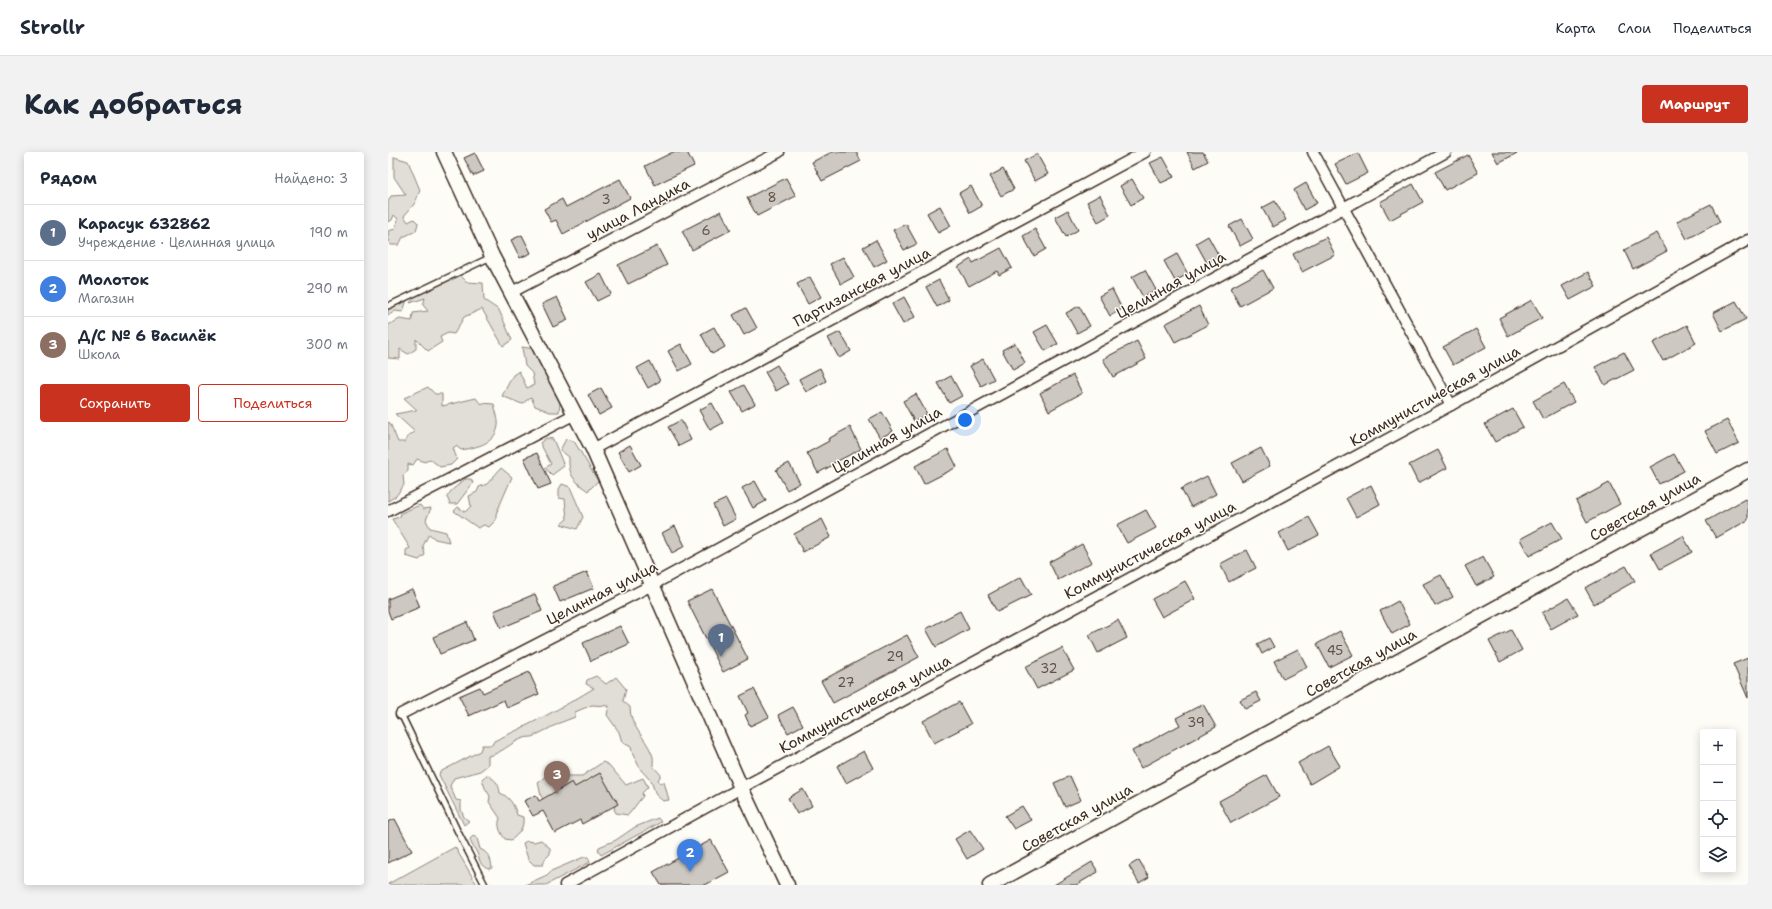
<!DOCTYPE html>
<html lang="ru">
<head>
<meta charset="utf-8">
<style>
  body { margin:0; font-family:"Shantell Sans",sans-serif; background:#f2f2f3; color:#1f2937 }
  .controls { position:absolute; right:12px; bottom:12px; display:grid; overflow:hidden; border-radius:4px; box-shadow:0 2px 10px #0003 }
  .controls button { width:36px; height:36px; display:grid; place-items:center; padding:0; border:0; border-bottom:1px solid #e0e1e3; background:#fff; color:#1f2937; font:20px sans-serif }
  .you { position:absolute; left:577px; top:268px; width:14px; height:14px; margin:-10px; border:3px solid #fff; border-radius:50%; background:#1a73e8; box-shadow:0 0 0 6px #1a73e833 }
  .badge { display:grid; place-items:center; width:26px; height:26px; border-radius:50%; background:#c8321e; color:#fff; font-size:13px; font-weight:700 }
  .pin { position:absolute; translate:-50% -33px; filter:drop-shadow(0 1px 2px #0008) }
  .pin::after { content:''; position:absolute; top:21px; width:14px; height:12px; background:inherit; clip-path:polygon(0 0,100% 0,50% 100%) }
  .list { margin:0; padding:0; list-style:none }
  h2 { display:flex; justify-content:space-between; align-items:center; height:52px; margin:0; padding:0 16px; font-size:17px }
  h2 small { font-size:13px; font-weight:400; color:#747a83 }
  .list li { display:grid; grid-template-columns:26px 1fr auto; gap:12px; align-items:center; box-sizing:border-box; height:56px; padding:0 16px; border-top:1px solid #e0e1e3 }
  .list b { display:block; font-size:15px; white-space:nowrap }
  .list p { margin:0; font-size:13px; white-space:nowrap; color:#747a83 }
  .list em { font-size:13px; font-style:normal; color:#747a83 }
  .actions { display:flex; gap:8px; padding:12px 16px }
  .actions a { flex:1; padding:9px 0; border:1px solid #c8321e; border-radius:4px; text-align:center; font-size:14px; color:#c8321e }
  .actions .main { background:#c8321e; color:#fff }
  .icon { flex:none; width:22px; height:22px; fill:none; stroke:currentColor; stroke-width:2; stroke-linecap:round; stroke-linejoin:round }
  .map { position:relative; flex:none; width:1360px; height:733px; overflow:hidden; border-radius:4px }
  header { display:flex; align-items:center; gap:24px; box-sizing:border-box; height:56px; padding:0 20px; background:#fff; border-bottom:1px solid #e0e1e3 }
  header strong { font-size:19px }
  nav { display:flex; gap:22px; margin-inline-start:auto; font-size:14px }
  .intro { display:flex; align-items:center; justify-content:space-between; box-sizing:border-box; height:96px; padding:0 24px }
  h1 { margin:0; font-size:28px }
  .button { padding:10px 18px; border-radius:4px; background:#c8321e; color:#fff; font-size:14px; font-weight:700 }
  main { display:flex; gap:24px; padding:0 24px }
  aside { flex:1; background:#fff; border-radius:4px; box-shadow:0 2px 10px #0003 }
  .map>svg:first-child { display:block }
  .green { fill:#e1ded7; stroke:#8e847a }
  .building { fill:#cdc8c2; stroke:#3b2a1e }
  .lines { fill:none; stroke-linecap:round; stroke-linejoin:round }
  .lane-casing { stroke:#3b2a1e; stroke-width:8 }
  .street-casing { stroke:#3b2a1e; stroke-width:13 }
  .secondary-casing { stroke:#3b2a1e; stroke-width:17 }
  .lane { stroke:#fdfcf7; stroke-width:5 }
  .street { stroke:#fdfcf7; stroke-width:10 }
  .secondary { stroke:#fdfcf7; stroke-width:14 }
  .labels { text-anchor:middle; stroke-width:3; stroke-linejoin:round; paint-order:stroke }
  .number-label { font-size:13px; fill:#605247 }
  .street-label { font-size:15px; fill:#3b2a1e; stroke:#fdfcf7 }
</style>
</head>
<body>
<header>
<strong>Strollr</strong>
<nav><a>Карта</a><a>Слои</a><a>Поделиться</a></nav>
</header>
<div class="intro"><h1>Как добраться</h1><a class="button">Маршрут</a></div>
<main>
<aside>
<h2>Рядом<small>Найдено: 3</small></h2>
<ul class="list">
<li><span class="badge" style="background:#5c6f8a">1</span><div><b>Карасук 632862</b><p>Учреждение · Целинная улица</p></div><em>190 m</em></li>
<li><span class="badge" style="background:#3f7fe0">2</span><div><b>Молоток</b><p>Магазин</p></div><em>290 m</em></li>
<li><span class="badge" style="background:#8d6e63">3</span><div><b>Д/С № 6 Василёк</b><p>Школа</p></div><em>300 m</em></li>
</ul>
<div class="actions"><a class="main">Сохранить</a><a>Поделиться</a></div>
</aside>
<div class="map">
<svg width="1360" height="733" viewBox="0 0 1360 733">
  <rect width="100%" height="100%" fill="#fdfcf7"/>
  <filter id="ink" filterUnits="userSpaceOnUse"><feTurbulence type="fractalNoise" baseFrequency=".025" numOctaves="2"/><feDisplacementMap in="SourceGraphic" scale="8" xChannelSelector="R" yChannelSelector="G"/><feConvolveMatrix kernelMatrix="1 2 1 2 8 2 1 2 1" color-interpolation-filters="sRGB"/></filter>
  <g filter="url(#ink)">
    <g class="green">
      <path d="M6,5L20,9L32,38L27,51L16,64L20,70L26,67L30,71L28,79L15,85L11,93H2L0,79L7,77L10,67L6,63L4,68L0,70V50L3,44L18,43L6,25Z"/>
      <path d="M71,122L79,130L95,131L96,148L111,158L124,188L115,194L94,157L76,165L66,182L60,181L52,185L54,190L40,199L28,187V197L20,202L12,197V207L0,206V173L12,167L24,169L25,161L40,159L35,153L37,146L22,151L32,137Z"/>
      <path d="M20,144L15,160L7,159L0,164V153Z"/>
      <path d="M134,195L147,197L173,243L171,260H162L147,254L143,245L134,252L114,244L125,223L131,219L139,236L146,233L144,221L137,214Z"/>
      <path d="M40,235L47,242H54V254L88,246L92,251L106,252C107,258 111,267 110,274C107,292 89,295 73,298L68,294L65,296L69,307L63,313L52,315L42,307L37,310L29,307L25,313L20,312V319L15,323L16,333L8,344L0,349V270L2,271L10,290H17L21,283L27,280L7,262L29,258L16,246Z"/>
      <path d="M158,286L165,287L176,314L164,323L157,316L163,312L152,291Z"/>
      <path d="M178,287L186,289L210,329L200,339C186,329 180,323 181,305L172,298Z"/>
      <path d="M113,316L124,325L108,362V368L101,375L96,373L90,376L66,359L70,355L77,360L83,354L81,344L89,340L91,335L99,332Z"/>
      <path d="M77,327H83L85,331L69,352H62L59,345L63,339Z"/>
      <path d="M174,332L182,335L195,365L189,377L173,372L179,367L177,347L171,346V337Z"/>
      <path d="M32,353L35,357L43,356L38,368L42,376L58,380L61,390L47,387L41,382L35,394L37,403L31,408L18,404V398L22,396L4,367L12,365L13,361Z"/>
      <path d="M208,524L218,532L228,525L238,537L235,549L242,555C242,575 257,584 264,602C266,605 265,610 265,614L273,623L270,628L272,631L276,630L281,648L275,649L268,643L263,629L253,618L245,603L243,595L234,590L231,580L219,563L221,554L204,553L187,560V565L174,570L144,585C128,584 115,602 100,604V613L92,619L66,626L62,634L68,648L73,649V658L76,665L81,669L76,673L51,623L52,620L92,599L94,593H104L106,589C141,573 174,556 206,536L198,532L199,528Z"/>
      <path d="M215,610L221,613L238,633L255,626L260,635L254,641L255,644C249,651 245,658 240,663L228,661L226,657L229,648L222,643L159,653L153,644L150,630L164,620H173L181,624H194Z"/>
      <path d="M98,623C107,627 111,631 112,641C122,645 126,653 129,663L135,665C136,676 132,681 123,688L117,687C112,680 109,674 112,666L101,650L102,644L97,636L94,627Z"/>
      <path d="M270,666L273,670L213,703L210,699L211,695L228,688L247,675Z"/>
      <path d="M85,684L89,686L92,697C101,701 103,707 104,716L101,717C92,715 92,708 89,701C86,695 83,693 82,687Z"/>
      <path d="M153,688L162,696V702L157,707L155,713H146L140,707L135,691L139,689L146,690Z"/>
      <path d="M67,695L89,733H0V732Z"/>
      <path d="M196,705H200L202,710L158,733H137L159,723L163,719Z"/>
    </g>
    <g class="building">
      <path d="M285,0H299L306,14L267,33L257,14Z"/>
      <path d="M444,0H468L473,9L434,29L424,10Z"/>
      <path d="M799,0H815L820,9L807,16Z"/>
      <path d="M1104,0H1131L1110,11Z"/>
      <path d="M87,1L96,19L85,24L76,6Z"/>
      <path d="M970,1L980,21L958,32L947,12Z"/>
      <path d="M649,2L660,22L647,29L636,9Z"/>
      <path d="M1080,3L1090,21L1057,38L1047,20Z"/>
      <path d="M775,5L786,25L773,31L762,11Z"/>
      <path d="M615,17L626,37L613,44L602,24Z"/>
      <path d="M398,26L408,44L369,64L359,46Z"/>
      <path d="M232,27L242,46L175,82L168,68L163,70L156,57L174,47L178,55Z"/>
      <path d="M744,27L755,46L743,53L732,34Z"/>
      <path d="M918,31L929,51L916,58L906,38Z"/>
      <path d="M1025,32L1035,50L1002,68L992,50Z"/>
      <path d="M583,34L594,54L582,61L571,41Z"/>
      <path d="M712,43L722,63L710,70L699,50Z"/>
      <path d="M887,49L898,68L885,75L874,56Z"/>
      <path d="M1323,52L1332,70L1299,87L1289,69Z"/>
      <path d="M552,54L563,74L550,81L539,61Z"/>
      <path d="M680,58L690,78L678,85L667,65Z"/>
      <path d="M333,59L343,78L304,98L294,79Z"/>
      <path d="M854,67L865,87L852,94L841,74Z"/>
      <path d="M518,72L529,92L516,98L505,78Z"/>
      <path d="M647,77L658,97L646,104L635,84Z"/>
      <path d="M1269,81L1279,99L1245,117L1236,98Z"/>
      <path d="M134,83L143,101L132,106L123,88Z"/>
      <path d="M820,84L831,104L819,111L808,91Z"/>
      <path d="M938,85L947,103L914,120L905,102Z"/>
      <path d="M488,88L499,108L486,115L475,95Z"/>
      <path d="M269,94L279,113L240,132L230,113Z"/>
      <path d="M613,96L624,116L611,123L609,119L581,134L570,115L583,107L585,111Z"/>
      <path d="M789,102L800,122L787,129L776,109Z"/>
      <path d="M455,105L466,125L453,132L442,112Z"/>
      <path d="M757,118L768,138L755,145L744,125Z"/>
      <path d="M875,118L885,136L852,154L842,136Z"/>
      <path d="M1200,120L1208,134L1182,148L1174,134Z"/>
      <path d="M213,122L223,142L209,149L198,130Z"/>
      <path d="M422,125L433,145L420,152L409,132Z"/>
      <path d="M551,128L561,148L549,155L538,135Z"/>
      <path d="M724,137L734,157L722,164L711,144Z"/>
      <path d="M169,145L180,168L165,175L154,152Z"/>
      <path d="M516,145L527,165L515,172L504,152Z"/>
      <path d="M1144,148L1154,166L1120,184L1111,166Z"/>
      <path d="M1348,149L1358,167L1334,179L1325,161Z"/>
      <path d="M691,154L702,174L689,181L678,161Z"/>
      <path d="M811,154L820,173L787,190L777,172Z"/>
      <path d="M358,156L369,176L356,183L345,163Z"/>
      <path d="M659,173L670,192L657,199L646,180Z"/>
      <path d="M1299,173L1308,191L1275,209L1265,191Z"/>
      <path d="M326,175L337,195L324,202L313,182Z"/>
      <path d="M1088,177L1098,195L1065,213L1055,195Z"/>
      <path d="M452,180L463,199L451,206L440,186Z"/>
      <path d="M749,189L758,207L725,225L715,207Z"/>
      <path d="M627,191L637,211L625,218L614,198Z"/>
      <path d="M293,192L304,212L291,219L280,199Z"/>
      <path d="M1236,200L1246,218L1217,233L1207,215Z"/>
      <path d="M595,207L606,227L593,234L582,214Z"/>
      <path d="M262,209L272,229L260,236L249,216Z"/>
      <path d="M389,213L400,232L388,239L377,220Z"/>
      <path d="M432,216L438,229L418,240L411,227Z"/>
      <path d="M685,223L694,241L661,259L652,241Z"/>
      <path d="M563,224L574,244L561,251L550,231Z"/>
      <path d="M1176,232L1186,250L1155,267L1145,249Z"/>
      <path d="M356,233L367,252L354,259L343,240Z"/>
      <path d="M213,236L224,256L211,263L200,243Z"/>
      <path d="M528,242L539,262L526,269L515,249Z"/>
      <path d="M324,251L335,271L322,278L311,258Z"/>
      <path d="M1125,257L1135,275L1107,290L1097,272Z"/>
      <path d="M494,260L505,279L492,286L481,267Z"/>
      <path d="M293,268L303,288L291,294L280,275Z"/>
      <path d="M1339,268L1351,291L1329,302L1317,279Z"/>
      <path d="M462,275L473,297L442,313L443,314L430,321L419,301L441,289L440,287Z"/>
      <path d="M242,293L253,313L241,320L230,300Z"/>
      <path d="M873,296L882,314L854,329L844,311Z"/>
      <path d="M560,297L569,315L536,332L527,314Z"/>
      <path d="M1050,298L1059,316L1030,331L1021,313Z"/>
      <path d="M149,301L163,332L150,337L136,306Z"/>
      <path d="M1286,302L1296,319L1271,332L1262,315Z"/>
      <path d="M401,311L412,331L399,338L388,318Z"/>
      <path d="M819,324L828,342L803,355L793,337Z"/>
      <path d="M367,329L378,349L365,356L354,336Z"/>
      <path d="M1221,331L1232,352L1199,370L1188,349Z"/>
      <path d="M983,333L992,352L968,365L958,346Z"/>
      <path d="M338,347L348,367L335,374L325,353Z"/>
      <path d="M1357,347L1360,352V368L1328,386L1318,369Z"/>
      <path d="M758,358L768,376L739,391L729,373Z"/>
      <path d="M921,365L931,383L900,399L891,381Z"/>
      <path d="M434,367L443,385L415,400L406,382Z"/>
      <path d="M1164,370L1174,387L1141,404L1132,387Z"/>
      <path d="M287,374L297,394L284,401L274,381Z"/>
      <path d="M1295,384L1304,400L1272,417L1263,401Z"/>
      <path d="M694,392L704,410L670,428L661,410Z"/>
      <path d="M859,398L868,416L841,430L832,412Z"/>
      <path d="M1095,405L1106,425L1088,434L1077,414Z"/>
      <path d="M1238,414L1247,429L1206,452L1197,436Z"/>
      <path d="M199,420L206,436L172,450L165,434Z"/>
      <path d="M1053,423L1065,445L1047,454L1035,432Z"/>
      <path d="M633,425L643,443L609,460L600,443Z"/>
      <path d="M797,429L807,447L774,465L764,447Z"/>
      <path d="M24,437L32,455L3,467L0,459V447Z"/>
      <path d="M324,437L360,507L335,520L299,449Z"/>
      <path d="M147,442L154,459L113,476L106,459Z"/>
      <path d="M1180,446L1190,462L1163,477L1154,461Z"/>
      <path d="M1010,449L1022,472L1004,482L992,459Z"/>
      <path d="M572,459L581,477L548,495L538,477Z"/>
      <path d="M730,468L739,486L710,501L701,483Z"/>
      <path d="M79,470L86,488L52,502L45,485Z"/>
      <path d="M232,474L241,492L203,509L195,491Z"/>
      <path d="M1123,478L1134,498L1112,510L1101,489Z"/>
      <path d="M952,479L965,503L941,515L929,492Z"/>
      <path d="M519,483L531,505L445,551L433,529Z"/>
      <path d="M881,486L886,495L874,502L869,492Z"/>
      <path d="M674,496L686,518L649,537L637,515Z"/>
      <path d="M910,497L919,515L895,527L886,509Z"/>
      <path d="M1360,506V546L1345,512Z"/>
      <path d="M141,520L151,542L119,556L116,548L81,564L71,544L92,535L95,541Z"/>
      <path d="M366,537L381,565L362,574L357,563L360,561L352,544Z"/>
      <path d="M868,540L873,549L857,557L852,548Z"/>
      <path d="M571,550L583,572L546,591L535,569Z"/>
      <path d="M815,552L828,575L753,616L744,599L792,573L788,566Z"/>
      <path d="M405,555L415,573L400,581L390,563Z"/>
      <path d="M940,594L952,614L922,632L910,611Z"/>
      <path d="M476,599L485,616L458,631L449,614Z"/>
      <path d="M212,621L230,652L194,672L192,668L167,681L155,659L145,664L136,649L148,643L151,649L184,630L187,635Z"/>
      <path d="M879,623L891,645L843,671L831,649Z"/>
      <path d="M682,624L693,648L677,655L666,631Z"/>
      <path d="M415,637L424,654L409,662L400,646Z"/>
      <path d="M634,654L643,668L626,677L617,664Z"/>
      <path d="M7,667L24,699L0,711V670Z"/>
      <path d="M582,678L595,697L579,707L567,687Z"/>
      <path d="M323,688L341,720L317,733H273L265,720Z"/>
      <path d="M751,708L761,725L751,731L741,714Z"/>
      <path d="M704,710L710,720L688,733H666Z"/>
    </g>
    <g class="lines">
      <defs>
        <g id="lane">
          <path d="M0,154L103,105"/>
          <path d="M13,562L69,678L97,733"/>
        </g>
        <g id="street">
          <path d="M925,0L1063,253"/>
          <path d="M124,140L391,0"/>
          <path d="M205,297L757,0"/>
          <path d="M0,359L187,262"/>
          <path d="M13,562L264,433L1058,0"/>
          <path d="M177,733L353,636L1063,253L1360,88"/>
        </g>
        <g id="secondary">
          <path d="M56,0L104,104L205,297L353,636L399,733"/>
          <path d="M602,733L1360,318"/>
        </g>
      </defs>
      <use href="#lane" class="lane-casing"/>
      <use href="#street" class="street-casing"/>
      <use href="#secondary" class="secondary-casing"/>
      <use href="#lane" class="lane"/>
      <use href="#street" class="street"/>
      <use href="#secondary" class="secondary"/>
    </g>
  </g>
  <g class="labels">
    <g class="number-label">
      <text x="384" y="50">8</text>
      <text x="218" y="52">3</text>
      <text x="318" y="83">6</text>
      <text x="947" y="503">45</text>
      <text x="507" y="509">29</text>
      <text x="661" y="521">32</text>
      <text x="458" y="535">27</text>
      <text x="808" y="575">39</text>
    </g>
    <g class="street-label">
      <text transform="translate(250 57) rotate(-28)" y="5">улица Ландика</text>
      <text transform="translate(783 133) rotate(-29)" y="5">Целинная улица</text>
      <text transform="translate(474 135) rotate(-28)" y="5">Партизанская улица</text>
      <text transform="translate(1047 244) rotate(-29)" y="5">Коммунистическая улица</text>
      <text transform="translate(499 288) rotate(-29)" y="5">Целинная улица</text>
      <text transform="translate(1257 355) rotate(-29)" y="5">Советская улица</text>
      <text transform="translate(762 398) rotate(-28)" y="5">Коммунистическая улица</text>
      <text transform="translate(214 441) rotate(-27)" y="5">Целинная улица</text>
      <text transform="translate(973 511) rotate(-29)" y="5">Советская улица</text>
      <text transform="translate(477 552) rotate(-28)" y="5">Коммунистическая улица</text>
      <text transform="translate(689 666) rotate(-29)" y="5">Советская улица</text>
    </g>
  </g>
</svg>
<div class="controls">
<button>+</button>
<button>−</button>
<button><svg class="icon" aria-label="locate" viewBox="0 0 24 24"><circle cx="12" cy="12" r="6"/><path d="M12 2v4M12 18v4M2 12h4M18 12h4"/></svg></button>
<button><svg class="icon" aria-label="layers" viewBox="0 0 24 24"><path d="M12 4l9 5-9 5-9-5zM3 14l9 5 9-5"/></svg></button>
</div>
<div class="you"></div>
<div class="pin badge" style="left:333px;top:505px;background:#5c6f8a">1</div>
<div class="pin badge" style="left:302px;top:720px;background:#3f7fe0">2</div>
<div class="pin badge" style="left:169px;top:642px;background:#8d6e63">3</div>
</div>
</main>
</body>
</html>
